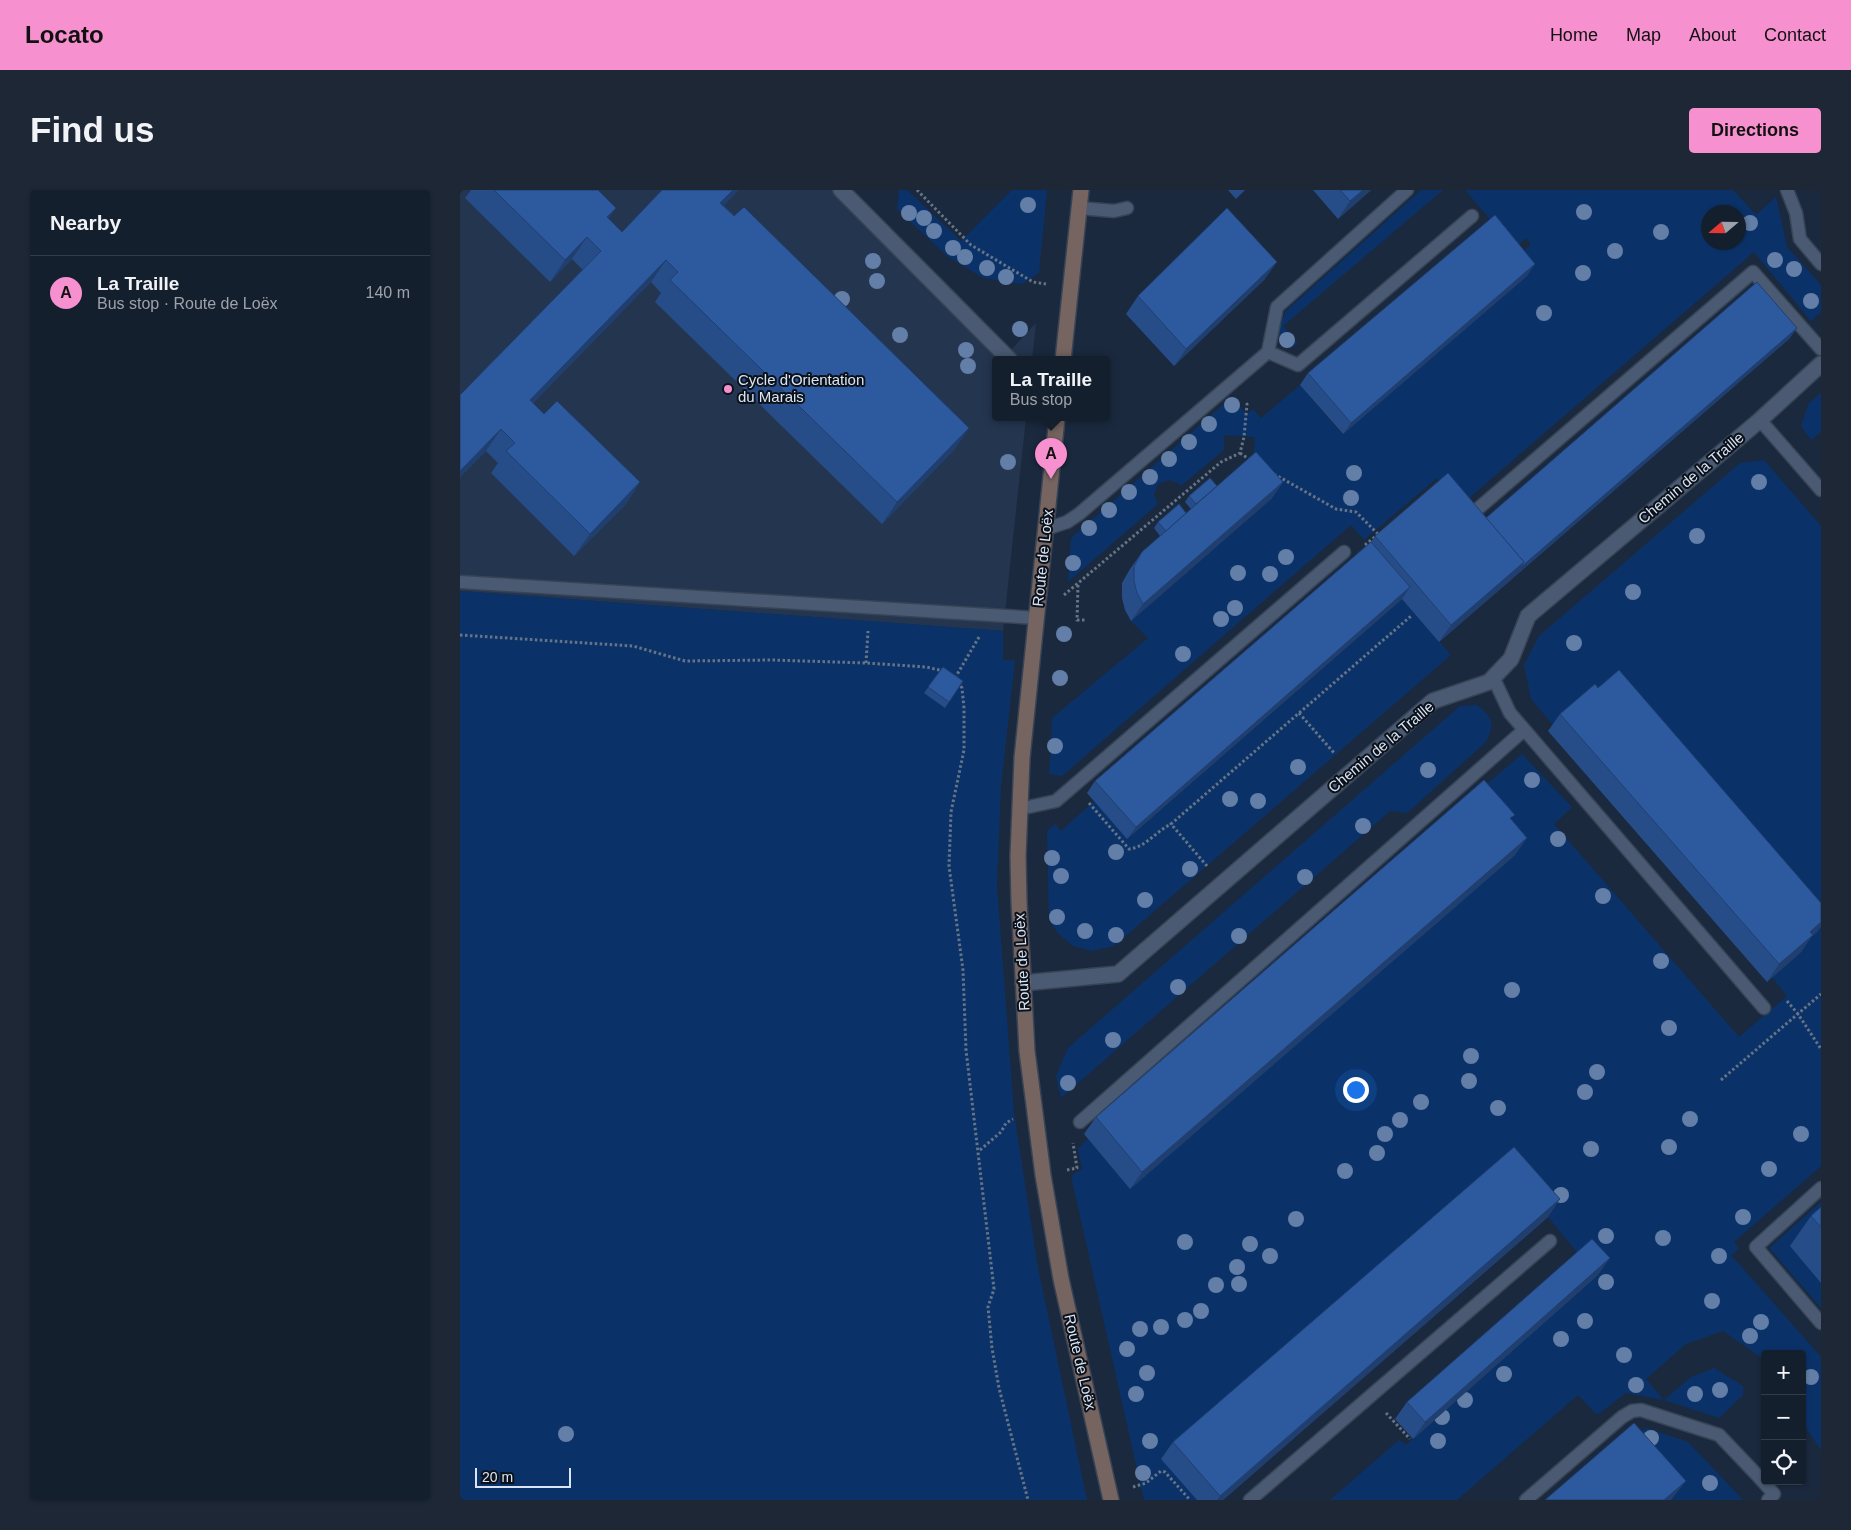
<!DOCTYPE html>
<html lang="en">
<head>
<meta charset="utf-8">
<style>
  body { margin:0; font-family:Helvetica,sans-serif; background:#1d2736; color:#f1f3f6 }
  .controls { position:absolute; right:15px; bottom:15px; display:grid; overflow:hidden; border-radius:5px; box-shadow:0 1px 4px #0004 }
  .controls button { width:45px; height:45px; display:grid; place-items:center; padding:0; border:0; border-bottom:1px solid #333d4a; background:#141f2e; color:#f1f3f6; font:25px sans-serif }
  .compass { position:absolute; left:1241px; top:15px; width:45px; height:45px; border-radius:50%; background:#141f2e; box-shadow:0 1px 4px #0004; rotate:250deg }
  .scale { position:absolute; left:15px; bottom:12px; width:96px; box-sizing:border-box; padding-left:5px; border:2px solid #dae4f2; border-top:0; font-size:14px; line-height:18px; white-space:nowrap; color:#dae4f2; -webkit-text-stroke:4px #0b111b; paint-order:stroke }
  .you { position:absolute; left:895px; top:899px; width:18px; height:18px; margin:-12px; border:4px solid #fff; border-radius:50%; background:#1a73e8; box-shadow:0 0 0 8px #1a73e833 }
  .badge { display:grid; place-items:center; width:32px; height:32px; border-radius:50%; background:#f690cf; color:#111; font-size:16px; font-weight:700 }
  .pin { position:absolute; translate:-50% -41px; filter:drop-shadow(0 1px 2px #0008) }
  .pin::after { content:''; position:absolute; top:26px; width:18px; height:15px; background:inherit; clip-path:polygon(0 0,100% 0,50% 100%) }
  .popup { position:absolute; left:532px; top:166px; width:118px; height:65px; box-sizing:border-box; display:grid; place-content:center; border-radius:5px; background:#141f2e; filter:drop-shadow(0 1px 4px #0005); font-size:16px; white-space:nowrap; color:#9da2aa }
  .popup b { font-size:19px; color:#f1f3f6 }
  .popup::after { content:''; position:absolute; left:50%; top:100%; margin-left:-10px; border:10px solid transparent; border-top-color:#141f2e }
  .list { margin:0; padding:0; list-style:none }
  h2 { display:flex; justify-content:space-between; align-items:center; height:65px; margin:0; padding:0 20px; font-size:21px }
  h2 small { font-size:16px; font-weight:400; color:#9da2aa }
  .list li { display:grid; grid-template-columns:32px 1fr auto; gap:15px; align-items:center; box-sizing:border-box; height:75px; padding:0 20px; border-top:1px solid #333d4a }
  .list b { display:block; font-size:19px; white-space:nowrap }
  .list p { margin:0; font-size:16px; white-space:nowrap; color:#9da2aa }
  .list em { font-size:16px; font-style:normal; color:#9da2aa }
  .icon { flex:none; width:28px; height:28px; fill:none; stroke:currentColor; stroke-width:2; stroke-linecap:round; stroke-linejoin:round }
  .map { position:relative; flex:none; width:1361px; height:1310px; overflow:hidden; border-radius:5px }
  header { display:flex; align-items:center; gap:30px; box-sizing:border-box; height:70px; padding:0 25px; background:#f690cf; color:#111 }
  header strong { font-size:24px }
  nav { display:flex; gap:28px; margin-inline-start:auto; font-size:18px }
  .intro { display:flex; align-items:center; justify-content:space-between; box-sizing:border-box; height:120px; padding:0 30px }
  h1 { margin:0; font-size:35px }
  .button { padding:12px 22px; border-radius:5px; background:#f690cf; color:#111; font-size:18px; font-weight:700 }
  main { display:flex; gap:30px; padding:0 30px }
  aside { flex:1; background:#141f2e; border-radius:5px; box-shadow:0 1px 4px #0004 }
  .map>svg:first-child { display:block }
  .built { fill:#24354f }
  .green { fill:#0b3268; fill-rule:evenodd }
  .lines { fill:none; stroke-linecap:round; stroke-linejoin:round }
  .lane-casing { stroke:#384455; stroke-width:15 }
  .street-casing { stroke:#384455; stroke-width:18 }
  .secondary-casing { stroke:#384455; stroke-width:18 }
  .path { stroke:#677486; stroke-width:3; stroke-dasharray:2.5 2.5; stroke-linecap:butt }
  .lane { stroke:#495a72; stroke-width:12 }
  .street { stroke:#495a72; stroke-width:15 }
  .secondary { stroke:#766460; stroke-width:15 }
  .tree { fill:#637ea7 }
  .wall { fill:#274d88 }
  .shaded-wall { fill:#203f6f }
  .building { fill:#2d5a9e; stroke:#203f6f }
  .poi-dot { fill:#f690cf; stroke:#0b111b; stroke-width:2 }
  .labels { text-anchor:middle; stroke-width:4; stroke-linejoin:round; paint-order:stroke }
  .poi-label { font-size:15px; fill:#dae4f2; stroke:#0b111b; text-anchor:start }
  .street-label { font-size:15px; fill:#dae4f2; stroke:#0b111b }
</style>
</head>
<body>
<header>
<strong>Locato</strong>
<nav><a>Home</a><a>Map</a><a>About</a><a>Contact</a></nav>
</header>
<div class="intro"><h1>Find us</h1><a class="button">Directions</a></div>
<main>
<aside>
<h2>Nearby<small></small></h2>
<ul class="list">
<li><span class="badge">A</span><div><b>La Traille</b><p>Bus stop · Route de Loëx</p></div><em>140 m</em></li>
</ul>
</aside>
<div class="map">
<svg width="1361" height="1310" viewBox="0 0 1361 1310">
  <rect width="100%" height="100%" fill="#1a293e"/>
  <path class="built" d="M0,0H392L551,160L576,133L572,170H536V228H566L543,441L0,401Z"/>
  <g class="green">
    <path d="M439,0H447L501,51L552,0H587L579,83L562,94L523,88L487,66L437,19Z"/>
    <path d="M961,0H983L823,136L838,154L827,159L821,155L818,140L826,121Z"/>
    <path d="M1005,0H1273L1296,25L1316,7L1327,57L1361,95V122L1351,131L1294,62L1001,315L977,288L904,350L891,335L602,586L589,584L592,528L688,448L671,431L811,309L793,272L795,247L764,245V260L722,295L709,290L698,294L694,305L698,314L608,392L611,348L772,207L787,224L793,219L801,228L840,195L882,244L1067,86L1054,70L1071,54L1066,48L1055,58ZM1248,22H1278V52H1248Z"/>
    <path d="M1361,203V242L1351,250L1341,236L1349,213Z"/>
    <path d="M1304,270L1361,336V976L1274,1052L1279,1059L1271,1065L1361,1167V1260L1342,1232V1164H1305V1175L1299,1166L1263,1141L1226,1154L1186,1189L1204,1210L1231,1187L1254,1178L1283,1196V1205L1259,1228L1204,1210L1166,1203L1137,1225L1118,1205L997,1310H870L939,1250L946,1255L1138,1085L1120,1066L1088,1027L702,1269L737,1310H684L611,986L622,979L618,958L628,949L670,998L973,735L1012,607L1062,564L1112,617L1094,634L1279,847L1327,806L1312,787L1341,762L1094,536L1071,509L1064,475L1079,446L1280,273Z"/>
    <path d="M0,401L543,441V470H555L541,596L537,696L554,923L578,1078L627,1310H0Z"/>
    <path d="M942,409L991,465L654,756L631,761L613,756L598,743L589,730L587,641L595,634L601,641L634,611L668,648Z"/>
    <path d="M1017,515C1033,528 1035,533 1026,552L947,623L930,621L601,908L596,886L608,858L1000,516Z"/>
    <path d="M1361,1012V1118L1309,1058Z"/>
    <path d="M1187,1238L1228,1252L1283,1310H1211L1213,1308L1162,1250Z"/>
  </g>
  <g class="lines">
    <defs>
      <g id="lane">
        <path d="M1327,0L1336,23L1340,49L1361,74"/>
        <path d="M619,18L654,21L667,18"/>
        <path d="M808,162L838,175L1012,26"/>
        <path d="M1300,230L1361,300"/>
        <path d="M1006,329L1293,82L1361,159"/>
        <path d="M586,339L607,332L619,324L808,162L817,117L947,0"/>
        <path d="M0,392L577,428"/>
        <path d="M1033,487L1050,523L1304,818"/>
        <path d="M559,619L596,611L884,362"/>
        <path d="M620,932L1064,540"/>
        <path d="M1361,998L1296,1057L1361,1133"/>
        <path d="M790,1310L1090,1051"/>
        <path d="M1066,1310L1162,1227L1172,1221L1181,1220L1259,1245L1298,1286L1314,1304L1308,1310"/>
      </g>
      <g id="street">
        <path d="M381,0L550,170"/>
        <path d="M563,793L658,784L973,511L1029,492L1051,469L1068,426L1300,230L1361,174"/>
      </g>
      <g id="secondary">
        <path d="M603,170L621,0"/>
        <path d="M597,228L562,568L558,666L559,712L567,861L583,985L601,1089L651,1310"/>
      </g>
    </defs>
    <use href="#lane" class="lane-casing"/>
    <use href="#street" class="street-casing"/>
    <use href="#secondary" class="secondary-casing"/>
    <g class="path">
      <path d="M457,0L511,55L573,92L586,94"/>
      <path d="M780,263L792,271"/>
      <path d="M814,284L876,319L896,322L918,344"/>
      <path d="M905,355L916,346"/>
      <path d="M618,395L617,430H625"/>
      <path d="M604,405L761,272L780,263L784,247L787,214L785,212"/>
      <path d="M0,445L173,456L225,471L312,470L406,473L466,477L484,481"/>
      <path d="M406,473L408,441"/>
      <path d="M495,488L519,447"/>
      <path d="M498,492L502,498L504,518V560L491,622L489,676L503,780L506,860L534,1099L528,1117L532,1158L539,1198L568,1310"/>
      <path d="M839,523L875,564"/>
      <path d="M629,613L669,659C686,657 695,642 711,634"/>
      <path d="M747,676L711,634L951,426"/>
      <path d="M1327,811L1338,824L1361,859"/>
      <path d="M1261,890L1361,804"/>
      <path d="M520,960L541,942L546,933L553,929"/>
      <path d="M607,980L617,978L613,953"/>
      <path d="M926,1223L950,1249"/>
      <path d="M673,1297L686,1293L701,1281L705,1282L730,1310"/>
    </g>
    <use href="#lane" class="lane"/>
    <use href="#street" class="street"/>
    <use href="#secondary" class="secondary"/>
  </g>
  <g class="tree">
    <circle cx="568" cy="15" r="8"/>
    <circle cx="1124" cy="22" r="8"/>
    <circle cx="449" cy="23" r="8"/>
    <circle cx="464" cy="28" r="8"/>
    <circle cx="1290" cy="33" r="8"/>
    <circle cx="474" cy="41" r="8"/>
    <circle cx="1201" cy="42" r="8"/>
    <circle cx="493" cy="58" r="8"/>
    <circle cx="1155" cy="61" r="8"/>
    <circle cx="505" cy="67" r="8"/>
    <circle cx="1315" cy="70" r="8"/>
    <circle cx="413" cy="71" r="8"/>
    <circle cx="527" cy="78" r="8"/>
    <circle cx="1334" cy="79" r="8"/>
    <circle cx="1123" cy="83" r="8"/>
    <circle cx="546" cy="87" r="8"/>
    <circle cx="417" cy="91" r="8"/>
    <circle cx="382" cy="109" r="8"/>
    <circle cx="1351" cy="111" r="8"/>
    <circle cx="1084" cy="123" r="8"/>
    <circle cx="560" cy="139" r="8"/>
    <circle cx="440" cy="145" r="8"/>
    <circle cx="827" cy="150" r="8"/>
    <circle cx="506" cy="160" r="8"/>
    <circle cx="508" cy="176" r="8"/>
    <circle cx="772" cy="215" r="8"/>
    <circle cx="749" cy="234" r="8"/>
    <circle cx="729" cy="252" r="8"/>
    <circle cx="709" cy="269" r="8"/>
    <circle cx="548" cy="272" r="8"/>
    <circle cx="894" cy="283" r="8"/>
    <circle cx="690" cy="287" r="8"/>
    <circle cx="1299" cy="292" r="8"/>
    <circle cx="669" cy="302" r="8"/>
    <circle cx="891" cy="308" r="8"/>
    <circle cx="649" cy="320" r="8"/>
    <circle cx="629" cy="338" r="8"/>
    <circle cx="1237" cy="346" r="8"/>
    <circle cx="826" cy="367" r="8"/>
    <circle cx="613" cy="373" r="8"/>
    <circle cx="778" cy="383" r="8"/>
    <circle cx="810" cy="384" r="8"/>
    <circle cx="1173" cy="402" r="8"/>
    <circle cx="775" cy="418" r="8"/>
    <circle cx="761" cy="429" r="8"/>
    <circle cx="604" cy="444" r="8"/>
    <circle cx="1114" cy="453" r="8"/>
    <circle cx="723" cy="464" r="8"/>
    <circle cx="600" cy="488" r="8"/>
    <circle cx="595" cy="556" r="8"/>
    <circle cx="838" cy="577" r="8"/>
    <circle cx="968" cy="580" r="8"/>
    <circle cx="1072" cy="590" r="8"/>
    <circle cx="770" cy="609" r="8"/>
    <circle cx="798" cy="611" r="8"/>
    <circle cx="903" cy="636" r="8"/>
    <circle cx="1098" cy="649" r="8"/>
    <circle cx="656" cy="662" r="8"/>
    <circle cx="592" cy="668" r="8"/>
    <circle cx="730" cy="679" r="8"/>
    <circle cx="601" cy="686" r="8"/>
    <circle cx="845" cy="687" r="8"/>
    <circle cx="1143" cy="706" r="8"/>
    <circle cx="685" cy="710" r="8"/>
    <circle cx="597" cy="727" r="8"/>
    <circle cx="625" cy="741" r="8"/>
    <circle cx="656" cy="745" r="8"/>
    <circle cx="779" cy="746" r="8"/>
    <circle cx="1201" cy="771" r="8"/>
    <circle cx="718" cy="797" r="8"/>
    <circle cx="1052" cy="800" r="8"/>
    <circle cx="1209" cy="838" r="8"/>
    <circle cx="653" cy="850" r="8"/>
    <circle cx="1011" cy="866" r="8"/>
    <circle cx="1137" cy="882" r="8"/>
    <circle cx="1009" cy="891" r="8"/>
    <circle cx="608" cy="893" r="8"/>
    <circle cx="1125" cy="902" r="8"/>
    <circle cx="961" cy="912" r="8"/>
    <circle cx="1038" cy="918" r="8"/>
    <circle cx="1230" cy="929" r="8"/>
    <circle cx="940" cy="930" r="8"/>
    <circle cx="925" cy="944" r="8"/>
    <circle cx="1341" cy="944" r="8"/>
    <circle cx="1209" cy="957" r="8"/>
    <circle cx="1131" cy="959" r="8"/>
    <circle cx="917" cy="963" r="8"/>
    <circle cx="1309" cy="979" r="8"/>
    <circle cx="885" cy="981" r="8"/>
    <circle cx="1101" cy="1005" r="8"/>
    <circle cx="1283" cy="1027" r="8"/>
    <circle cx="836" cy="1029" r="8"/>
    <circle cx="1146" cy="1046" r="8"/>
    <circle cx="1203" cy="1048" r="8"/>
    <circle cx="725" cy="1052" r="8"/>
    <circle cx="790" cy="1054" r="8"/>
    <circle cx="810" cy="1066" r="8"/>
    <circle cx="1259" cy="1066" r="8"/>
    <circle cx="777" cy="1077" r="8"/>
    <circle cx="1146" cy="1092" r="8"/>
    <circle cx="779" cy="1094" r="8"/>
    <circle cx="756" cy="1095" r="8"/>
    <circle cx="1252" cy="1111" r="8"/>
    <circle cx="741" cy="1121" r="8"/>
    <circle cx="725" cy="1130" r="8"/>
    <circle cx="1125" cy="1131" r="8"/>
    <circle cx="1301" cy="1132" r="8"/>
    <circle cx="701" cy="1137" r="8"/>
    <circle cx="680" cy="1139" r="8"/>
    <circle cx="1290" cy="1146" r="8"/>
    <circle cx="1101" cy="1149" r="8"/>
    <circle cx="667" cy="1159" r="8"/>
    <circle cx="1164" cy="1165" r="8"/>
    <circle cx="687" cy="1183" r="8"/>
    <circle cx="1044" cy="1184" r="8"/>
    <circle cx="1351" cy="1187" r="8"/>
    <circle cx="1176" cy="1195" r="8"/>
    <circle cx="1260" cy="1200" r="8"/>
    <circle cx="676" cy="1204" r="8"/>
    <circle cx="1235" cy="1204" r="8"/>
    <circle cx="1005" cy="1210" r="8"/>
    <circle cx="982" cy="1227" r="8"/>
    <circle cx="106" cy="1244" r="8"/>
    <circle cx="1191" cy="1248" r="8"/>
    <circle cx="690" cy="1251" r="8"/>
    <circle cx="978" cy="1251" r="8"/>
    <circle cx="683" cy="1283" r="8"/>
    <circle cx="1250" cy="1293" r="8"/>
  </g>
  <g class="wall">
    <path d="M11,0H138L148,29L162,42L264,16L509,238L494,260L422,334L195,112L201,103L191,92L73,213L84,224L180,292L165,315L114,366L31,283L38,273L26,261L0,287V205L123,80L112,69L90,92L5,8Z"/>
    <path d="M768,0H785L776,9Z"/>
    <path d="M853,0H911L878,29Z"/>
    <path d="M1067,86L883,244L840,195L848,183Z"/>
    <path d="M805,89L714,176L666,124L678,106Z"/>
    <path d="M1337,138L1329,149L979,452L942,409L667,649L627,603L635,591L911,352L915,346L1026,328Z"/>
    <path d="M823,292L811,309L671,431L665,420L662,408V393L670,379L682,362L700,346L694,338L698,332L726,323L731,319L725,312L729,306L757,296Z"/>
    <path d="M483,477L503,491L485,518L464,503Z"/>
    <path d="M1138,498L1358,741L1351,747L1341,762L1307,792L1088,541L1100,524Z"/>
    <path d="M1051,629L1055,665L670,999L624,944L636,927Z"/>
    <path d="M1361,1017V1093L1330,1056L1351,1026Z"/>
    <path d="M1088,1027L763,1310H737L701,1269L713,1252Z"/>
    <path d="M1138,1085L953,1249L935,1229L947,1212Z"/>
  </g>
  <g class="shaded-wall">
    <path d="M273,0H279L245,35L260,13Z"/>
    <path d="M903,0H911L878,29L890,11Z"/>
    <path d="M156,18L141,40L147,27Z"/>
    <path d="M127,47L112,69L90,92L105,70Z"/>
    <path d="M206,70L191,92L54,232L70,210Z"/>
    <path d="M817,72L805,89L714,176L726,159Z"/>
    <path d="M1075,74L1067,86L883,244L891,233Z"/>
    <path d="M1337,138L1329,149L1052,389L1060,378Z"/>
    <path d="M509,238L494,260L422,334L437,312Z"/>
    <path d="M41,239L26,261L0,287V281Z"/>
    <path d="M180,292L165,315L114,366L130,344Z"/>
    <path d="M823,292L811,309L671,431L683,414Z"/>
    <path d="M1064,372L1052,389L979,452L991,435Z"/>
    <path d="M950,397L942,409L667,649L676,637Z"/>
    <path d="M1067,648L1055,665L670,999L682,982Z"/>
    <path d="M1361,732V737L1358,741L1351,747L1341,762L1307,792L1319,774L1350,742Z"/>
    <path d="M1100,1009L1088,1027L763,1310H757L760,1306Z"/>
    <path d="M1150,1068L1138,1085L953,1249L965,1232Z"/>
    <path d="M1226,1291L1211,1310H1204Z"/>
  </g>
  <g class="building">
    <path d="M34,0H138L156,18L147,27L162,42L202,0H273L260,13L274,26L284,17L509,238L437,312L210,90L218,82L206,70L70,210L84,224L97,211L180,292L130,344L46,261L55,253L41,239L0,281V205L141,61L127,47L105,70Z"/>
    <path d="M880,0H903L890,11Z"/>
    <path d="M767,18L817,72L726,159L678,106Z"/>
    <path d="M1035,25L1075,74L891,233L848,183Z"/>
    <path d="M1297,92L1337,138L1060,378L1064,372L1026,328Z"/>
    <path d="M796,262L823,292L683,414L677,403L674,391V376L682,362Z"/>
    <path d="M988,283L1064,372L991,435L915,346Z"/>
    <path d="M750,288L757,296L736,314L729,306Z"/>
    <path d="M719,314L726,323L706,341L698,332Z"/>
    <path d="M911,352L950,397L676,637L635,591Z"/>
    <path d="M483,477L503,491L489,512L468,497Z"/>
    <path d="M1159,480L1361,713V732L1350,742L1353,745L1319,774L1100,524L1135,494L1138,498Z"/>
    <path d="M1024,590L1055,625L1050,628L1067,648L682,982L636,927Z"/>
    <path d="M1054,957L1100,1009L760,1306L713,1252Z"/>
    <path d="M1361,1017V1037L1351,1026Z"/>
    <path d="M1132,1049L1150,1068L965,1232L947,1212Z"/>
    <path d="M1174,1233L1226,1291L1204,1310H1085Z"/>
  </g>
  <circle class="poi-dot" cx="268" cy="199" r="5"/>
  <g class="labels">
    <g class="poi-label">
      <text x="278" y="195">Cycle d'Orientation<tspan x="278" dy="17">du Marais</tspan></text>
    </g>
    <g class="street-label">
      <text transform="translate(1231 288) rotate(-40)" y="5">Chemin de la Traille</text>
      <text transform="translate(583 368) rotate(-84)" y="5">Route de Loëx</text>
      <text transform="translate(921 557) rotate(-40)" y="5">Chemin de la Traille</text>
      <text transform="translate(562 772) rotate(-93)" y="5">Route de Loëx</text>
      <text transform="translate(620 1172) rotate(77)" y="5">Route de Loëx</text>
    </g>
  </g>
</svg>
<div class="controls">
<button>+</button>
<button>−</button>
<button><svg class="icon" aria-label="locate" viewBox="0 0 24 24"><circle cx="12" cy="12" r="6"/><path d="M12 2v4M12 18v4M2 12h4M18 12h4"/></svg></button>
</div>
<svg class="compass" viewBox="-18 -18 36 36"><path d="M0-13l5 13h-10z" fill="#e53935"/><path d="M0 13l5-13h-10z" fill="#9da2aa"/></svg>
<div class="scale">20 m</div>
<div class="you"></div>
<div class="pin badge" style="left:591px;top:289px">A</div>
<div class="popup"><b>La Traille</b>Bus stop</div>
</div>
</main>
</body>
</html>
